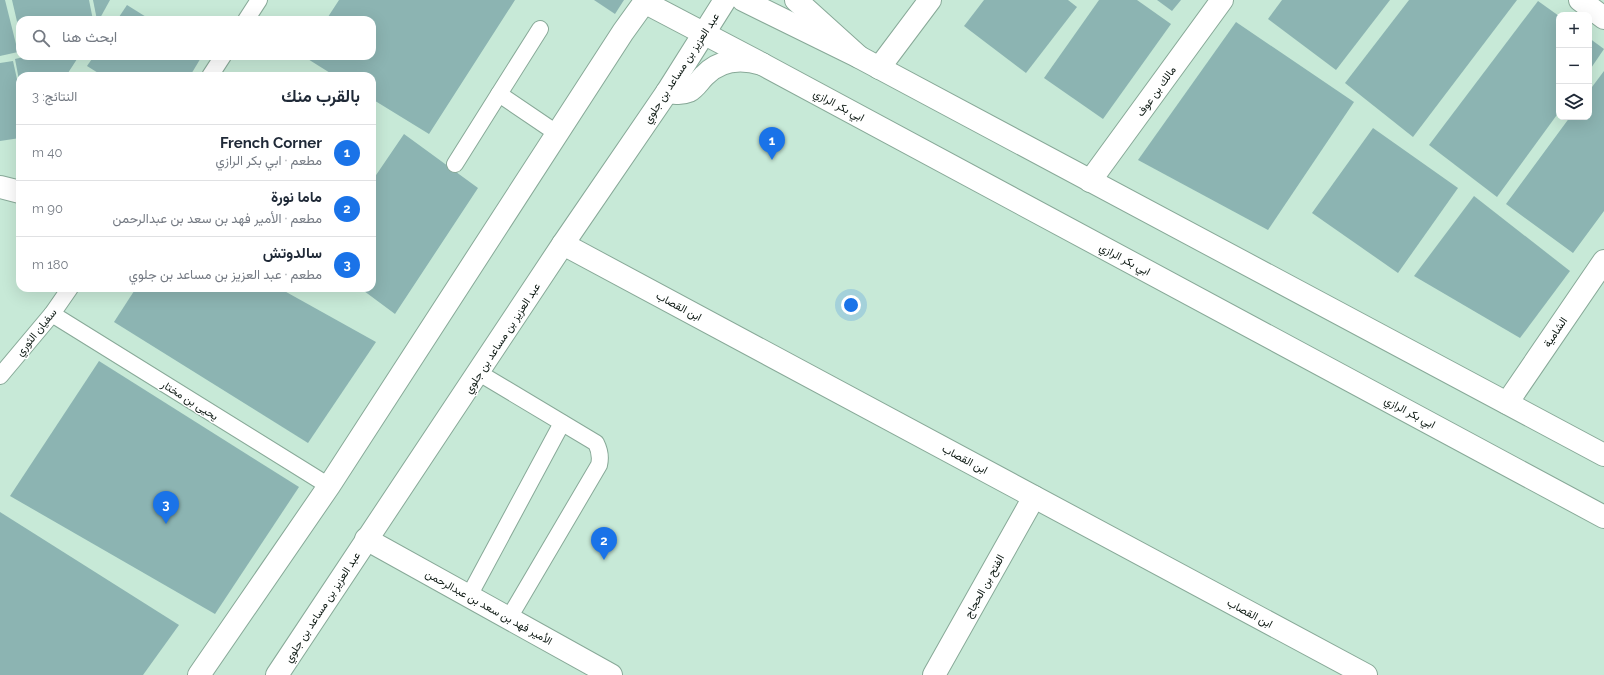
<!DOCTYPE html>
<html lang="ar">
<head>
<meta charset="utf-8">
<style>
  body { margin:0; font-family:Raleway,Vazirmatn,sans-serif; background:#f2f2f3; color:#1f2937; direction:rtl }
  .controls { position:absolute; right:12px; top:12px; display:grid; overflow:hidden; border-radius:8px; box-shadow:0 4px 16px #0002 }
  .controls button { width:36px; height:36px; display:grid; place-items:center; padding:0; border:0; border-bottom:1px solid #e0e1e3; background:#fff; color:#1f2937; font:20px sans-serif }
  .you { position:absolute; left:851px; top:305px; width:14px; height:14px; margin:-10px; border:3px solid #fff; border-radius:50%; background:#1a73e8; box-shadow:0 0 0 6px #1a73e833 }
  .badge { display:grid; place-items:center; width:26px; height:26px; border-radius:50%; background:#1a73e8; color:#fff; font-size:13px; font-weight:700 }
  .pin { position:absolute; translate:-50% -33px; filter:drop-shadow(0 1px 2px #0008) }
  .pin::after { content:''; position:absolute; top:21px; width:14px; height:12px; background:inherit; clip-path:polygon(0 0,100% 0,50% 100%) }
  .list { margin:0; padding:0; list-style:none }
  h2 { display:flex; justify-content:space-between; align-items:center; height:52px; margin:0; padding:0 16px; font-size:17px }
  h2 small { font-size:13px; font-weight:400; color:#747a83 }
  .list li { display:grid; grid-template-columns:26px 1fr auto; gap:12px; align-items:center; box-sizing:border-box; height:56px; padding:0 16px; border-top:1px solid #e0e1e3 }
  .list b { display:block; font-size:15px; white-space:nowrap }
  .list p { margin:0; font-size:13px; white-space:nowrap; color:#747a83 }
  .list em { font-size:13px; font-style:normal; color:#747a83 }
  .icon { flex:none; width:22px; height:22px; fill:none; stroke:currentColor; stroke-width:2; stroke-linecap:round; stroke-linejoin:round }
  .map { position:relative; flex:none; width:1604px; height:675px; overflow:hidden; direction:ltr }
  .search { position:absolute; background:#fff; box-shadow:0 4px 16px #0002; left:16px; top:16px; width:360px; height:44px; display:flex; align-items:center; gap:10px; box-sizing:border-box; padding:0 14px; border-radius:12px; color:#747a83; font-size:15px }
  .panel { position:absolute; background:#fff; box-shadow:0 4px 16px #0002; left:16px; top:72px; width:360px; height:220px; border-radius:12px; direction:rtl }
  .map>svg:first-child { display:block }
  .building { fill:#8cb4b2 }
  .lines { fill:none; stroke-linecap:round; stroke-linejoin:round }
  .lane-casing { stroke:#88a998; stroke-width:18 }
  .street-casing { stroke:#88a998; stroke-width:24 }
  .secondary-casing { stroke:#88a998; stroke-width:24 }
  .primary-casing { stroke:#88a998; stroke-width:24 }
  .lane { stroke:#fff; stroke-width:16 }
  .street { stroke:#fff; stroke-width:22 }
  .secondary { stroke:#fff; stroke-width:22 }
  .primary { stroke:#fff; stroke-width:22 }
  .labels { text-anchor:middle; stroke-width:3; stroke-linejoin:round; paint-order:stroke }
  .street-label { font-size:11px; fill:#0b1711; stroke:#fff }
</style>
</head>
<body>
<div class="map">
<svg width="1604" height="675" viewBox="0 0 1604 675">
  <rect width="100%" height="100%" fill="#c7e9d7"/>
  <g class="building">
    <path d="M0,0H5L18,52L0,56Z"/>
    <path d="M12,0H89L93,20H20L19,30Z"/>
    <path d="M93,0H110L99,20H97Z"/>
    <path d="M339,0H515L429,134L372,99V76H335L303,56H372V20H326Z"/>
    <path d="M594,0H624L615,14Z"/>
    <path d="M984,0H1068L1077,7L1026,73L964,26Z"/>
    <path d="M1099,0H1137L1171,24L1103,119L1044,78Z"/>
    <path d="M1157,0H1181L1172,11Z"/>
    <path d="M1282,0H1390L1336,70L1268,19Z"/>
    <path d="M1409,0H1517L1413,137L1345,83Z"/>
    <path d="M1538,1L1559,16V112L1497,197L1429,145Z"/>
    <path d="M127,5L151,20H117Z"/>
    <path d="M1236,22L1354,102L1268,230L1138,160Z"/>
    <path d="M1589,38L1604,49L1589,71Z"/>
    <path d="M28,56H79L66,76H20L19,80L15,59Z"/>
    <path d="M94,56H202L190,76H103L87,66Z"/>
    <path d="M13,61L20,93V138L0,141V63Z"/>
    <path d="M1604,71V211L1573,253L1506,204L1570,117H1589V91Z"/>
    <path d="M1373,128L1458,188L1398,273L1312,213Z"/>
    <path d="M404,134L478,188L395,314L360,288H372V181Z"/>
    <path d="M1474,196L1570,271L1520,338L1414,276Z"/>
    <path d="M136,288H279L376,342L308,443L114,322Z"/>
    <path d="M99,361L299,487L215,614L10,496Z"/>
    <path d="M0,512L179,625L143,675H0Z"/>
  </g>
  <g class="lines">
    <defs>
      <g id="lane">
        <path d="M246,20L259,0"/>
        <path d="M540,29L499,94L558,134"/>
        <path d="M210,76L223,56"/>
        <path d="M455,164L499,94"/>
        <path d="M52,314L329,486"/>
        <path d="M479,373L596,443C600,451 601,457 599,465L509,618"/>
        <path d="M0,376L52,314L70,288"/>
        <path d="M469,596L562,423"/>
      </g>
      <g id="street">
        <path d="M1580,0L1604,18"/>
        <path d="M879,68L930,0"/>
        <path d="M1090,181L1222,0"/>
        <path d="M0,187L20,192"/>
        <path d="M563,244L1366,675"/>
        <path d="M1507,403L1604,261"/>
        <path d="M366,539L611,675"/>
        <path d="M934,675L1034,497"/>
      </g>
      <g id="secondary">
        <path d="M743,0L859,57L1604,455"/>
        <path d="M644,2L762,64L1604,517"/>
      </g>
      <g id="primary">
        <path d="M796,0L859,57"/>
        <path d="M667,92C675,93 682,94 689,91C695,88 699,81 704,76C720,59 742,58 762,64"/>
        <path d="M199,675L329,486L623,32L646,0"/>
        <path d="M277,675L563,244L667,92L725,0"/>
      </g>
    </defs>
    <use href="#lane" class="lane-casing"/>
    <use href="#street" class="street-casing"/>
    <use href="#secondary" class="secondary-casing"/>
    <use href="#primary" class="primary-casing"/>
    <use href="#lane" class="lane"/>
    <use href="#street" class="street"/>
    <use href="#secondary" class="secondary"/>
    <use href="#primary" class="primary"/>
  </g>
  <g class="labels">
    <g class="street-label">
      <text transform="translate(681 68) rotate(-57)" y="4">عبد العزيز بن مساعد بن جلوي</text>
      <text transform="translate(1156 91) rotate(-54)" y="4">مالك بن عوف</text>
      <text transform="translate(839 105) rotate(28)" y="4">ابي بكر الرازي</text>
      <text transform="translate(1125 259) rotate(28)" y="4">ابي بكر الرازي</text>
      <text transform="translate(679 306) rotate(28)" y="4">ابن القصاب</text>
      <text transform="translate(36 332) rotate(-51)" y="4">سفيان الثوري</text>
      <text transform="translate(1555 332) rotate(-56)" y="4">الشامية</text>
      <text transform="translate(502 338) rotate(-57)" y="4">عبد العزيز بن مساعد بن جلوي</text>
      <text transform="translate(190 400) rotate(32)" y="4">يحيى بن مختار</text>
      <text transform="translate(1410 412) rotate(28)" y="4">ابي بكر الرازي</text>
      <text transform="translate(965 459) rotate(28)" y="4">ابن القصاب</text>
      <text transform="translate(984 586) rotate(-61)" y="4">الفتح بن الحجاج</text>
      <text transform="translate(322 607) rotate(-57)" y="4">عبد العزيز بن مساعد بن جلوي</text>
      <text transform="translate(489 607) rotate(29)" y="4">الأمير فهد بن سعد بن عبدالرحمن</text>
      <text transform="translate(1250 613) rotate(28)" y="4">ابن القصاب</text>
    </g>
  </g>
</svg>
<div class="controls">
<button>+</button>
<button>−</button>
<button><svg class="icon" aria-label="layers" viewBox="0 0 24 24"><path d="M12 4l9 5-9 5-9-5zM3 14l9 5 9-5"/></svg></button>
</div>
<div class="you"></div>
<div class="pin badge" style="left:772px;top:160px">1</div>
<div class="pin badge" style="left:604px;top:560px">2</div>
<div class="pin badge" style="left:166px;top:524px">3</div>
<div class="search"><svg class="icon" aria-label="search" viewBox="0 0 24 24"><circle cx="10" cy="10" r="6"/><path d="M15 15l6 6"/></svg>ابحث هنا</div>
<section class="panel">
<h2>بالقرب منك<small>النتائج: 3</small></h2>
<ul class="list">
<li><span class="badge">1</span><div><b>French Corner</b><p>مطعم · ابي بكر الرازي</p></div><em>40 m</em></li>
<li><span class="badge">2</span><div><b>ماما نورة</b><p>مطعم · الأمير فهد بن سعد بن عبدالرحمن</p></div><em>90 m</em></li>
<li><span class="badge">3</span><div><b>سالدوتش</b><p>مطعم · عبد العزيز بن مساعد بن جلوي</p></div><em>180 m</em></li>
</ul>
</section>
</div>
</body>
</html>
